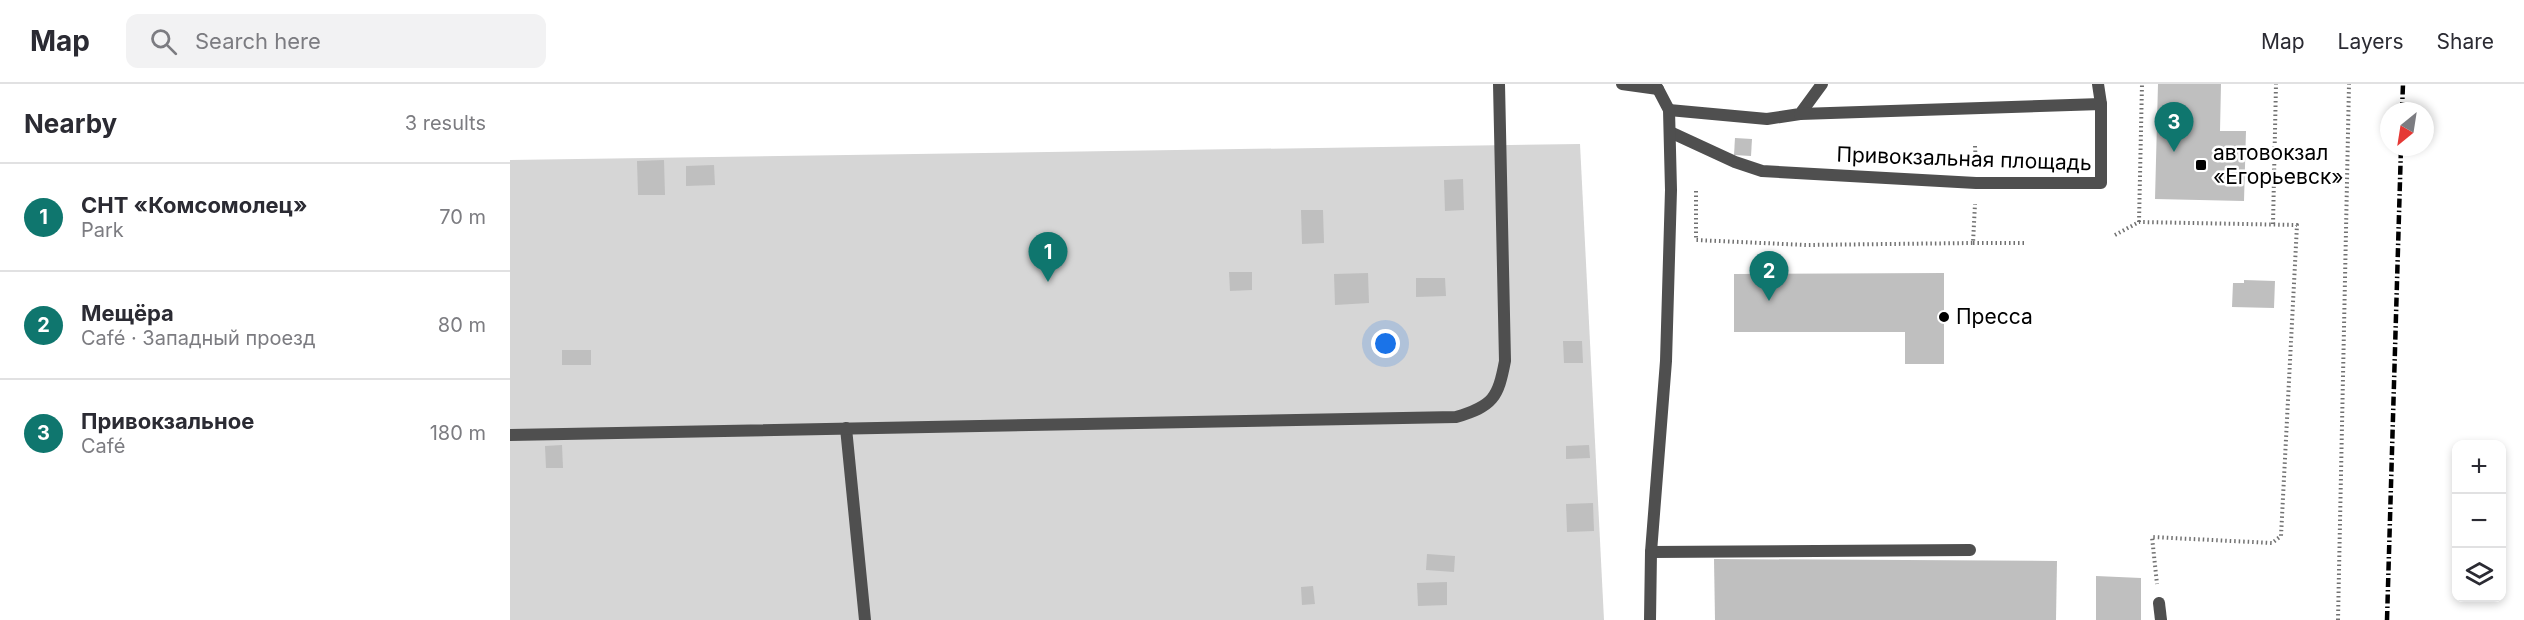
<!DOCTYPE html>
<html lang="en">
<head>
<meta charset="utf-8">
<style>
  body { margin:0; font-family:Inter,sans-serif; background:#f2f2f3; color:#2b2b33 }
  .controls { position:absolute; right:18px; bottom:18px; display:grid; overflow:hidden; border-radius:12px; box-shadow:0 3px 9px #0003 }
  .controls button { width:54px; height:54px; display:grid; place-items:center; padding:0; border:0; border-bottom:2px solid #e1e1e2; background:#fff; color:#2b2b33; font:30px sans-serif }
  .compass { position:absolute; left:1870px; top:18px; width:54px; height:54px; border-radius:50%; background:#fff; box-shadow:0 3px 9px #0003; rotate:210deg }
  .you { position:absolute; left:876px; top:260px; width:21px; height:21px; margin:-15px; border:4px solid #fff; border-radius:50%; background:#1a73e8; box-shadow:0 0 0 9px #1a73e833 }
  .badge { display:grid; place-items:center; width:39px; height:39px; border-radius:50%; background:#0f766e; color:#fff; font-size:20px; font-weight:700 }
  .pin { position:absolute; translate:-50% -50px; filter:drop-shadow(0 2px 3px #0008) }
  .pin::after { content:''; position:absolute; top:32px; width:21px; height:18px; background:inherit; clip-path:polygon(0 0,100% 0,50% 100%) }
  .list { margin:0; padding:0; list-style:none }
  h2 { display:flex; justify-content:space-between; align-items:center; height:78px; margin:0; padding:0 24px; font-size:26px }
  h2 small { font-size:20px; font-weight:400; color:#7c7c81 }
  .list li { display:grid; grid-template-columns:39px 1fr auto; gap:18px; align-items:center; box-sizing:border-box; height:108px; padding:0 24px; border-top:2px solid #e1e1e2 }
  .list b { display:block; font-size:22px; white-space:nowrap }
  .list p { margin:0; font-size:20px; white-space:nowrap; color:#7c7c81 }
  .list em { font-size:20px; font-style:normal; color:#7c7c81 }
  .icon { flex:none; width:33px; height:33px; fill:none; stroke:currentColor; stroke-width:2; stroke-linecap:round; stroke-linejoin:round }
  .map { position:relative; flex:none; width:2014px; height:536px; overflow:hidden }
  header { display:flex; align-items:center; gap:36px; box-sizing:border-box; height:84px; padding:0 30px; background:#fff; border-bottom:2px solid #e1e1e2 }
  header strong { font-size:28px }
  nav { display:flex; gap:33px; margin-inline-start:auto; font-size:21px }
  .search { width:420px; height:54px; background:#f2f2f3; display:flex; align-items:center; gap:15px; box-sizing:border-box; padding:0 21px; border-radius:12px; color:#7c7c81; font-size:22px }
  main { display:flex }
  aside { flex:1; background:#fff }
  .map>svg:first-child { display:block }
  .green { fill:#d6d6d6 }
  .building { fill:#bfbfbf }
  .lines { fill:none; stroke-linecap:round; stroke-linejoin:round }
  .path { stroke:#717171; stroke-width:4; stroke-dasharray:1.5 3; stroke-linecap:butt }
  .service { stroke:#4f4f4f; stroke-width:12 }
  .tertiary { stroke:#4f4f4f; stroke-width:12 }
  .rail { stroke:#000; stroke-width:4.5; stroke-dasharray:9 3 1.5 3; stroke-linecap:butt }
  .poi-dot { fill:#000; stroke:#fff; stroke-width:2 }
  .labels { text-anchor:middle; stroke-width:5; stroke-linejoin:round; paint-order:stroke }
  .poi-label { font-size:21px; fill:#000; stroke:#fff; text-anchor:start }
  .street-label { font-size:21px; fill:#000; stroke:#fff }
</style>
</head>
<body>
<header>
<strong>Map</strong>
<div class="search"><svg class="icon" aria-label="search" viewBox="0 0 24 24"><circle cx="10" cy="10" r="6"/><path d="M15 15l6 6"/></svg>Search here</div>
<nav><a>Map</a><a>Layers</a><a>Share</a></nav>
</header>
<main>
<aside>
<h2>Nearby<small>3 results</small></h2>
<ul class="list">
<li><span class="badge">1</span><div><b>СНТ «Комсомолец»</b><p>Park</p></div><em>70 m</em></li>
<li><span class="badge">2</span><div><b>Мещёра</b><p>Café · Западный проезд</p></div><em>80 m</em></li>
<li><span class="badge">3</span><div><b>Привокзальное</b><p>Café</p></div><em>180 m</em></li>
</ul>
</aside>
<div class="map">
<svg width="2014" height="536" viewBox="0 0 2014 536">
  <rect width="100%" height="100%" fill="#fff"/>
  <path class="green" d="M1070,60L1094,536H0V76Z"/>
  <g class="building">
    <path d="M1648,0H1711L1710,47H1736L1734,117L1645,115Z"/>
    <path d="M1225,54L1242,55L1241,72L1224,71Z"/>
    <path d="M154,76L155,111H128L127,77Z"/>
    <path d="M204,81L205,101L176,102V82Z"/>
    <path d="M953,95L954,126L935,127L934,96Z"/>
    <path d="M791,126H813L814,159L792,160Z"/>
    <path d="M719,188H742V206L720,207Z"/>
    <path d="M858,189L859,219L825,221L824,190Z"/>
    <path d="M1434,189V280H1395V248H1224V190Z"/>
    <path d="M906,194H935L936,212L906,213Z"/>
    <path d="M1734,196L1765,197L1764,224L1722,223L1723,199H1734Z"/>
    <path d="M1053,257H1072L1073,279H1054Z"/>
    <rect x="52" y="266" width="29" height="15"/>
    <path d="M52,361L53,384H36L35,362Z"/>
    <path d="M1079,361L1080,374L1056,375V362Z"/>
    <path d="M1083,419L1084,447L1057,448L1056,420Z"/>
    <path d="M917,470L945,472L944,488L916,486Z"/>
    <path d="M1204,475L1547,477L1546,536H1205Z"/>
    <path d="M1586,492L1631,494V536H1586Z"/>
    <path d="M937,498V521L908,522L907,499Z"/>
    <path d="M803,502L805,520L792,521L791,503Z"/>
  </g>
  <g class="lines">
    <g class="path">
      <path d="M1465,62L1466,80"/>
      <path d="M1186,107V156L1296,161L1463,159L1465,120"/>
      <path d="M1629,138L1632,0"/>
      <path d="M1763,140L1766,0"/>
      <path d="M1605,151L1629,138L1787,141L1771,452L1762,459L1642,453L1647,500"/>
      <path d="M1463,159H1516"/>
      <path d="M1828,536L1839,0"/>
    </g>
    <g class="service">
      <path d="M1588,0L1591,20"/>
      <path d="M1159,26L1257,35L1290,30L1312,0"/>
      <path d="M1160,48L1225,78L1252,87L1466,99H1591V20L1290,30"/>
      <path d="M336,344L355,536"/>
      <path d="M0,351L946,333C983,322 988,314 995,277L989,0"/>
      <path d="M1141,468L1460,466"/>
      <path d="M1649,519L1651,536"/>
    </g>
    <g class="tertiary">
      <path d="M1112,0L1148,5"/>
      <path d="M1140,536L1141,468L1156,277L1161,106L1159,26L1148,5"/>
    </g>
    <g class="rail">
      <path d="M1892,27L1893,0"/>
      <path d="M1877,536L1891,63"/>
    </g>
  </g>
  <g class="poi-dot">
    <rect x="1685" y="75" width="12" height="12" rx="3"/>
    <circle cx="1434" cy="233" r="6"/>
  </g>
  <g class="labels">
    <g class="poi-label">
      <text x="1703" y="76">автовокзал<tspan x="1703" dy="24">«Егорьевск»</tspan></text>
      <text x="1446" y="240">Пресса</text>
    </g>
    <g class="street-label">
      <text transform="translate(1454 75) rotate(2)" y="7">Привокзальная площадь</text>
    </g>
  </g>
</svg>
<div class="controls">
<button>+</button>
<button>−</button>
<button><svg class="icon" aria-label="layers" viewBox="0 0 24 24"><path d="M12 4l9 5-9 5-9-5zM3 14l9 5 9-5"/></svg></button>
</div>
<svg class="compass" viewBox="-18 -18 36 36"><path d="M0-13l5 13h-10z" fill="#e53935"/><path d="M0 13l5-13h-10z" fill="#7c7c81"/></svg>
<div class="you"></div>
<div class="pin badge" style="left:538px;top:198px">1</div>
<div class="pin badge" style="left:1259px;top:217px">2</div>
<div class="pin badge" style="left:1664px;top:68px">3</div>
</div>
</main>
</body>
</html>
